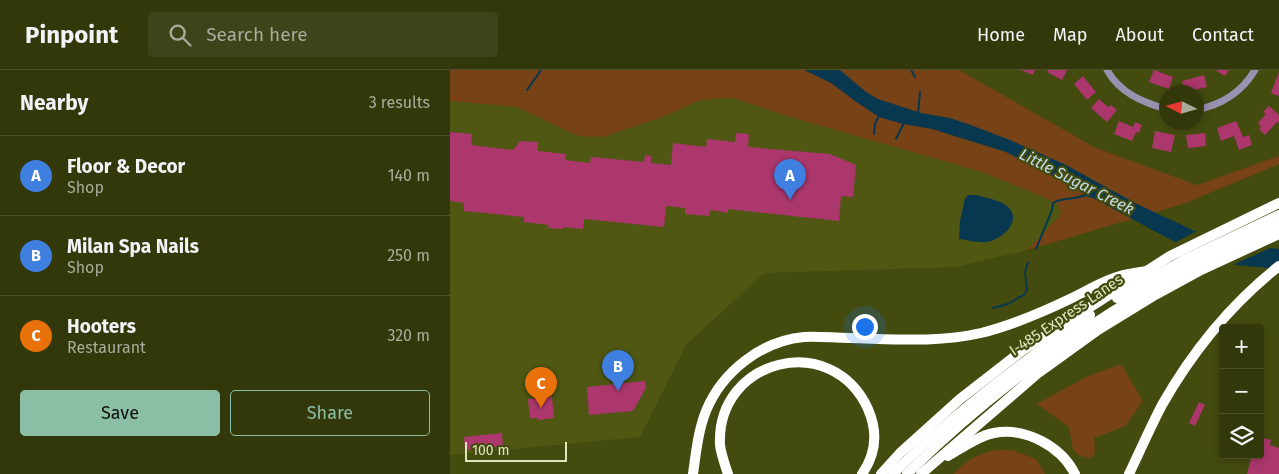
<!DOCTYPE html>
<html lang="en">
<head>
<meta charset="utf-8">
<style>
  body { margin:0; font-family:"Fira Sans",sans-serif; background:#3e4319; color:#f1f3f6 }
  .controls { position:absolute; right:15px; bottom:15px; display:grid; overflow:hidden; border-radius:5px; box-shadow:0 2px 8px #0003 }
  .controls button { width:45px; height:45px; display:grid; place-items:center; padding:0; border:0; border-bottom:1px solid #4e522c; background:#33380b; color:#f1f3f6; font:25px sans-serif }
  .compass { position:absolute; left:709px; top:15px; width:45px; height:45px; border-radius:50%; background:#33380b; box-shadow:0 2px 8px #0003; rotate:275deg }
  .scale { position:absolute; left:15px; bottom:12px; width:102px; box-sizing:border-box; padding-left:5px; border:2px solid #dee5bf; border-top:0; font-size:14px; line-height:18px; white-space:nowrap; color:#dee5bf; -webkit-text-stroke:4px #444b0f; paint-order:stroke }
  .you { position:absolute; left:414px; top:256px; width:18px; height:18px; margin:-12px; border:4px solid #fff; border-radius:50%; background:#1a73e8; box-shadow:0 0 0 8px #1a73e833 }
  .badge { display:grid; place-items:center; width:32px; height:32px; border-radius:50%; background:#8abfa5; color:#fff; font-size:16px; font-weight:700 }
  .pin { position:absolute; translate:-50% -41px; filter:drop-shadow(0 1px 2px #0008) }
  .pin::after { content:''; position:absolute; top:26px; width:18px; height:15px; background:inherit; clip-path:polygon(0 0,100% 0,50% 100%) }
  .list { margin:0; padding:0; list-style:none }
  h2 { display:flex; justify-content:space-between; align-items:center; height:65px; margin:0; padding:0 20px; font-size:21px }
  h2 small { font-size:16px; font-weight:400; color:#a9ac9d }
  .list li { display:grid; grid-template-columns:32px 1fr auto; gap:15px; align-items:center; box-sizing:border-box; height:80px; padding:0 20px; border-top:1px solid #4e522c }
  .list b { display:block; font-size:19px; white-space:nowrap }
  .list p { margin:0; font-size:16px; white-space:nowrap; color:#a9ac9d }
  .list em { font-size:16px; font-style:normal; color:#a9ac9d }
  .actions { display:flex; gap:10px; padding:15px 20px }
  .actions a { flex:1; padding:11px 0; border:1px solid #8abfa5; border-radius:5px; text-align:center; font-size:18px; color:#8abfa5 }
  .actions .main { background:#8abfa5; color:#111 }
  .icon { flex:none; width:28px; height:28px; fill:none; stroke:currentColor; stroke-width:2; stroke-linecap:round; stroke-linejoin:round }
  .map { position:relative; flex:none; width:829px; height:404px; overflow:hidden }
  header { display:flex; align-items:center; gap:30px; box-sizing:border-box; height:70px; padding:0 25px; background:#33380b; border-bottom:1px solid #4e522c }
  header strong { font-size:24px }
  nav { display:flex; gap:28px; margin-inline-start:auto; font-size:18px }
  .search { width:350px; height:45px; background:#3e4319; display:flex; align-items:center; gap:12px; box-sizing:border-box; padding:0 18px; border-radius:5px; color:#a9ac9d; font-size:19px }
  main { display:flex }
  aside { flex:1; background:#33380b }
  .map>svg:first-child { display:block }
  .built { fill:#4f5713 }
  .green { fill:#774215 }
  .water { fill:#08384f }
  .pier { fill:#444b0f }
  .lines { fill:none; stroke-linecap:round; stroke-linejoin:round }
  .stream { stroke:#08384f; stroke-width:2 }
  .building { fill:#ab376c }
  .minor { stroke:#9991b0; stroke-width:7 }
  .highway { stroke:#fff; stroke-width:10 }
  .labels { text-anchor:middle; stroke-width:4.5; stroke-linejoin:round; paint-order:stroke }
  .street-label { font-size:15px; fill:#dee5bf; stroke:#444b0f }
  .water-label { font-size:16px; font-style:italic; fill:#c1dcee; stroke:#444b0f }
</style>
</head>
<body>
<header>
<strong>Pinpoint</strong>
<div class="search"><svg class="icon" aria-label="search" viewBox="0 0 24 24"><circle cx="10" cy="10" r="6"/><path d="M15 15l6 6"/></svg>Search here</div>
<nav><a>Home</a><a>Map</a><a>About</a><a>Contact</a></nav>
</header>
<main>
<aside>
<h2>Nearby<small>3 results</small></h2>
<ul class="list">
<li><span class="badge" style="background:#3f7fe0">A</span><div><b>Floor &amp; Decor</b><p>Shop</p></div><em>140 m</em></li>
<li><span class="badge" style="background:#3f7fe0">B</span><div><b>Milan Spa Nails</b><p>Shop</p></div><em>250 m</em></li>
<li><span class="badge" style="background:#e8710a">C</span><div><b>Hooters</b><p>Restaurant</p></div><em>320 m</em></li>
</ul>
<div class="actions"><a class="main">Save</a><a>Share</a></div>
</aside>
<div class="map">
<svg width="829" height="404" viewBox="0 0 829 404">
  <rect width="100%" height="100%" fill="#444b0f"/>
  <path class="built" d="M283,28L337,46L532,102L581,121L607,134L611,141L610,146L577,180L506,197L314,203L236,275L190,367L0,385V31L67,37L128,66L153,67L218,45L245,32L262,29Z"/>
  <g class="green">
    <path d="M0,0H509L646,78L747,115L829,86V94L733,134L577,180L608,148L611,141L607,134L591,126L532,102L337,46L283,28L262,29L245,32L218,45L153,67L128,66L67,37L0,31Z"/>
    <path d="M669,295L672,296L693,331L675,356L644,368L645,382L642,388L630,386L623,380L619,357L587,334L636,307Z"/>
    <path d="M545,380H562L586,389L595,404H504C517,389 527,385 545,380Z"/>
  </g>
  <g class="water">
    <path d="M354,0H390L416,22L428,29L471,43L500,48L518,54L560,70L616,95L685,133L751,164L811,177L829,179V199L786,195L769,190L723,171L643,128L635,126L633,122L556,82L482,59L453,54L429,47L405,31L381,13Z"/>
    <path d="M526,125C536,128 552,130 559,138C572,153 550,170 537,172C527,173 518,170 509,169L510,151L515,128L518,125Z"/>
  </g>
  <path class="pier" d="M749,160L784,171L825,176L780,196L722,174Z"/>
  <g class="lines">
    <g class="stream">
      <path d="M461,0L465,7"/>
      <path d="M77,20L91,0"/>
      <path d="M468,44L470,22"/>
      <path d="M424,64L425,54L429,45"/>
      <path d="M446,69L454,53"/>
      <path d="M586,179L602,140L603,133C613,127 625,130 635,125"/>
      <path d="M543,238L558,234L575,224L577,219L575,202L578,192"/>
    </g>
  </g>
  <g class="building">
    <path d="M571,0H585L583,5Z"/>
    <path d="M598,0H617L612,10L597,2Z"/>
    <path d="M704,0L723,7L719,19L699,12Z"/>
    <path d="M765,0H779L775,6Z"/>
    <path d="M829,2V26L821,23Z"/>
    <path d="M754,5L757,17L735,22L732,11Z"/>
    <path d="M633,6L646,22L637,30L624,14Z"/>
    <path d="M649,29L658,37L661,35L667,40L657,52L641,38Z"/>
    <path d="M819,36L829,45V53L827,52L815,65L809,59L811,57L808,53L816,44L813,42Z"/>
    <path d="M669,51L683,57L685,52L692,55L689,63L686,62L682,71L664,64Z"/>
    <path d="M786,51L793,67L799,65L802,75L789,80L784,66L771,71L767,58Z"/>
    <path d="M705,61L725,65L721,82L702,78Z"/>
    <path d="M0,62L22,64L21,75L63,80L70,71L88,72V81L116,84L115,90L140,93L141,87L194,92L195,85L201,86V93L221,95L223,73L256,77L257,69L285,72L286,63L299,64L298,77L380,84L406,95L403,127L391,126L389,151L278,139V143L260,140L259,146L235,144V138L216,136L214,157L134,149L133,159L113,157V159L98,158L99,155L74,152V147L14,141V133L0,131Z"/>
    <path d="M755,63L756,76L738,78L736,65Z"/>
    <path d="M195,311L196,318L183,341L139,345L137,317Z"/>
    <path d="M102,327L104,348L88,350V348H80L78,329Z"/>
    <path d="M749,332L755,335L745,356L739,353Z"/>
    <path d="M52,363L53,376L15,380L14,367Z"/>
    <path d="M810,367L821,370L820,375L829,378V404H797L802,385H810Z"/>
  </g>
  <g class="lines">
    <g class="minor">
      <path d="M657,0C670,23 692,32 716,39"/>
      <path d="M746,40C771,35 792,22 805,0"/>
    </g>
    <g class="highway">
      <path d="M667,228L732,191L829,145"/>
      <path d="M498,386C512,378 528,366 544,363C575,357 611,376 625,404"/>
      <path d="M243,404C246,383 248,361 256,341C272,302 311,271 354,267C369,266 384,268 399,268C443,269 488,273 531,263C563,255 593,242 622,228C639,220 656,209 674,205C681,203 689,202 696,201"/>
      <path d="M278,404C275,395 271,384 270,375C266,288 382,260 418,339C428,362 426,384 412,404"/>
      <path d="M431,404L450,383L510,329L573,280L720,186L829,133"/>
      <path d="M443,404C503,344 570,293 640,245"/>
      <path d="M457,404C563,299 692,213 829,155"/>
      <path d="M471,404L587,304L648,260L705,225L749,201L829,164"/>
      <path d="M679,404C690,381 700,358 712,335C742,282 781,234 829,196"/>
    </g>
  </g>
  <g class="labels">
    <g class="street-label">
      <text transform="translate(616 245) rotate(-34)" y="5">I-485 Express Lanes</text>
    </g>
    <g class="water-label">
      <text transform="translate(627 111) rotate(27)" y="6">Little Sugar Creek</text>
    </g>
  </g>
</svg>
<div class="controls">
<button>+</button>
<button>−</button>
<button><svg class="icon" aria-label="layers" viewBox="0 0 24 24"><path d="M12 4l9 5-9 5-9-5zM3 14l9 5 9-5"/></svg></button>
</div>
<svg class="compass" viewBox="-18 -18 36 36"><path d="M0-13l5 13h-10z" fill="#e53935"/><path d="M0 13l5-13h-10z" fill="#a9ac9d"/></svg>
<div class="scale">100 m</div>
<div class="you"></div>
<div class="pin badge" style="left:340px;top:130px;background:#3f7fe0">A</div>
<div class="pin badge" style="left:168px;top:321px;background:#3f7fe0">B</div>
<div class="pin badge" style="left:91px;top:338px;background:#e8710a">C</div>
</div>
</main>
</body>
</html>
